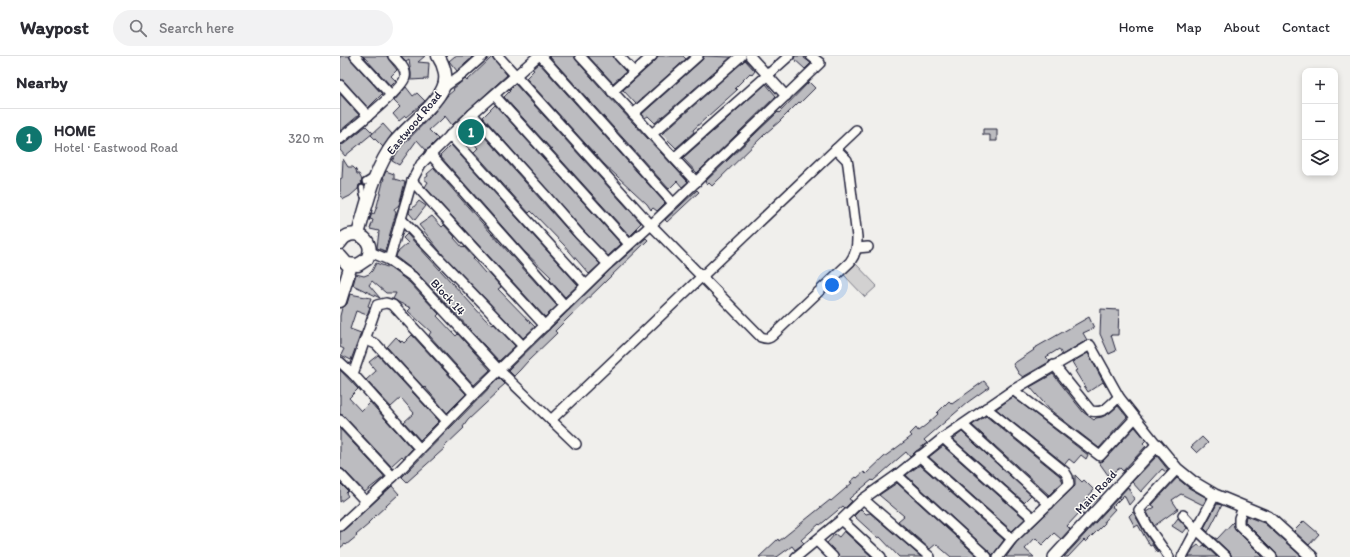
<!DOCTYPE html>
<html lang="en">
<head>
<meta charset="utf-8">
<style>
  body { margin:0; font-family:Itim,sans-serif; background:#f2f2f3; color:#2b2b33 }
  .controls { position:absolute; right:12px; top:12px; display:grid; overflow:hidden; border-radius:8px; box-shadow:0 2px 6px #0003 }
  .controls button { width:36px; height:36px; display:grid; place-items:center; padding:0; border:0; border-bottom:1px solid #e1e1e2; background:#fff; color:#2b2b33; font:20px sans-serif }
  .you { position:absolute; left:492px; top:229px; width:14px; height:14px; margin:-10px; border:3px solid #fff; border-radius:50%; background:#1a73e8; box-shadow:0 0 0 6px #1a73e833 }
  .badge { display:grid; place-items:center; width:26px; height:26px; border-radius:50%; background:#0f766e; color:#fff; font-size:13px; font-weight:700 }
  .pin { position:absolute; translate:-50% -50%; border:2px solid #fff; box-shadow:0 1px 4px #0006 }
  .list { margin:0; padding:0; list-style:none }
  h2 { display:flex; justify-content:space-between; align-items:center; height:52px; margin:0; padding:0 16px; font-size:17px }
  h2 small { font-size:13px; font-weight:400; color:#7c7c81 }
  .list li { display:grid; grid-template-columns:26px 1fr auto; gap:12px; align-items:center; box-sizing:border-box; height:60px; padding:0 16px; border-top:1px solid #e1e1e2 }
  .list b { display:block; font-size:15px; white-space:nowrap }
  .list p { margin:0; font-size:13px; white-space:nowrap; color:#7c7c81 }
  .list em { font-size:13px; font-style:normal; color:#7c7c81 }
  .icon { flex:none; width:22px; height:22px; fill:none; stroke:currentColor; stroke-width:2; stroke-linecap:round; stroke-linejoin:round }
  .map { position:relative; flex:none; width:1010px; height:501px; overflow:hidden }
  header { display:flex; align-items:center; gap:24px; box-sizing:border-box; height:56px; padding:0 20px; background:#fff; border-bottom:1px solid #e1e1e2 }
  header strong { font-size:19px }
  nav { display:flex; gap:22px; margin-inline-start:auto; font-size:14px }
  .search { width:280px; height:36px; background:#f2f2f3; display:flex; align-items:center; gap:10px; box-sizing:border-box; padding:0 14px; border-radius:22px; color:#7c7c81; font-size:15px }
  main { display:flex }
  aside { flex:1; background:#fff }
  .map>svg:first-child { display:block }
  .garden { fill:#d2d1d1; stroke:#7a7a86 }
  .building { fill:#bcbcc0; stroke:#22223b }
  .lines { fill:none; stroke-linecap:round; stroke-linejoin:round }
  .service-casing { stroke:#22223b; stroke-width:8 }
  .minor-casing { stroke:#22223b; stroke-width:12 }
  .tertiary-casing { stroke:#22223b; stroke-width:14 }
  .secondary-casing { stroke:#22223b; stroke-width:15 }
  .service { stroke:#fdfcf7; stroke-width:4.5 }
  .minor { stroke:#fdfcf7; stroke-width:9 }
  .tertiary { stroke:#fdfcf7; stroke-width:11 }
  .secondary { stroke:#fdfcf7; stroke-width:12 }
  .labels { text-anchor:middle; stroke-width:3; stroke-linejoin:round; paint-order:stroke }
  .street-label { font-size:12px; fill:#22223b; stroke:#fdfcf7 }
</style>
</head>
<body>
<header>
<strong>Waypost</strong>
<div class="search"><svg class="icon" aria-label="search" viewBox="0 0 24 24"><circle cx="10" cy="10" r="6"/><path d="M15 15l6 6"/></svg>Search here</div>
<nav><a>Home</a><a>Map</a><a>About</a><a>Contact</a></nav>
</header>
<main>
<aside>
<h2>Nearby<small></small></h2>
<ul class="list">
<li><span class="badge">1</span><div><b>HOME</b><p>Hotel · Eastwood Road</p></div><em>320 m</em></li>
</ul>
</aside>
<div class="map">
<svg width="1010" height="501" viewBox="0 0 1010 501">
  <rect width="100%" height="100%" fill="#f0efec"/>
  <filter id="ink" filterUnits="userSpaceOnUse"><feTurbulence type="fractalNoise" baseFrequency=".025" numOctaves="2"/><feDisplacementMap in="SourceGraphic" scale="8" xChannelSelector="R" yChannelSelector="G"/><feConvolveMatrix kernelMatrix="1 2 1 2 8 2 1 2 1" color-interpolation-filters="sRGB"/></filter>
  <g filter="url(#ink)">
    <path class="garden" d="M516,208L537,230L525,241L504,219Z"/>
    <g class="building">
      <path d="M0,0H9L11,4L42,38L28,52L4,25L0,23Z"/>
      <path d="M23,0H47L49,4L57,14L51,20L56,25L51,30Z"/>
      <path d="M61,0H85L78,6L89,7L88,23L71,24V17L69,3L66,5Z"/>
      <path d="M115,0H134L117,15L109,5Z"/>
      <path d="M209,0H234L236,4L268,40L348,126L342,131L337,125L329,133Z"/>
      <path d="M248,0H273L275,4L286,16L273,27Z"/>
      <path d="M318,0H343L346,3L296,48L283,34L316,4Z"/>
      <path d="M364,0L391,1L315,67L308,60L305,62L302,58L362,4Z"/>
      <path d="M455,0H465L464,2L471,7L465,13L454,3Z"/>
      <path d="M152,1L167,19L112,69L105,60L99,66V65L89,74L98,83L89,92L86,94L77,84L59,109L52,105L60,92L93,58L107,40L114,34L113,33L125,23L127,25Z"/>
      <path d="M405,4L415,15L412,19L410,17L395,32L397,34L367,61L353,74L354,76L336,92L322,78L324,76Z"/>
      <path d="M199,7L325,147L317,155L313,152L311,154L307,148L264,108L186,22L194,14L192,13Z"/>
      <path d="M469,26L475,32L460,47L459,46L439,66L426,77L372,130L369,127L367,129L365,126L438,56L439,57Z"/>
      <path d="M175,28L301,167L296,172L297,173L290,180L164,41L170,35L169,34Z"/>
      <path d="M426,28L436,40L357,117L343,102Z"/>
      <path d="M66,31L73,40L77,37L85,45L66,61L65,60L59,65L53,58L60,51L54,45Z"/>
      <path d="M0,38L19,59L0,75Z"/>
      <path d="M155,49L281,188L268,200L243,174L143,61Z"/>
      <path d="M43,68L52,78L43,91L31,79Z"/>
      <path d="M134,69L235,182L260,208L249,218L224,189L191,155L189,157L134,96L138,92L124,77Z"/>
      <path d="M26,70L33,77L5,100L0,94V89L4,88Z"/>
      <path d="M643,73H657V85H650V79H643Z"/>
      <path d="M111,89L238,229L225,241L209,223L211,221L184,195L100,100Z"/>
      <path d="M3,103L8,111H13L16,114L17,118H19L22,124V128L19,129L18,133L10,140L4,143L0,140V123L2,122Z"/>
      <path d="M94,112L142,167L217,250L205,261L85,131L88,126L84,123L88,120L87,118Z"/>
      <path d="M46,115L54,118V123L65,126L59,149L54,153L56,157L45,195L37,192L39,175L30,173L33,164L30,163L32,157L34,158L37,150L44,122H43Z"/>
      <path d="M357,134L359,136L327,166L325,164Z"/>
      <path d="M79,145L86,150L75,164L69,157L70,152L72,153Z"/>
      <path d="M92,160L102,171L104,169L115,181L114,182L123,192L124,191L134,202L133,203L145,217L147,215L161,231L158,233L195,271L183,282L103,199L79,169Z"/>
      <path d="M67,178L146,264L153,269L154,268L175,290L159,305L130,274V273L77,217L56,201L57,197L68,187L63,182Z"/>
      <path d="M306,182L308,184L226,264L215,275L217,277L188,305L180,314L174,320L168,314L272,212Z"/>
      <path d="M36,207L50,212L69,226L99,258L97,260L116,280L118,278L150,314L134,329L89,279L91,276L68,255L71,252L60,247L53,243L56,237H46L32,225L29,229L40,242L13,229L16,218L24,220L29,218L32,215Z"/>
      <path d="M10,238L31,242L28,250L30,251L27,259L16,255L10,273L21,277L11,304L1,299L4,293L0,291V260L2,252L7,248Z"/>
      <path d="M761,253L779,254L778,279H771L776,295L769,298L760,278Z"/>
      <path d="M749,261L754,272L743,277L747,284L722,299L719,293L706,301L710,305L709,306L683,321L679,318L673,308L694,294L693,293Z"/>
      <path d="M72,279L126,338L107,357L85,331L84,332L47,291L56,281L61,286L62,285L64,287Z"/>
      <path d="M748,297L766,331L763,326L748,336L735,315L737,314L732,306Z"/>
      <path d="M38,299L99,365L80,384L64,366L74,357L61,342L51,351L26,324L36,315L29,306Z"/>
      <path d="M0,314L18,333L9,342L21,355L30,346L72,393L64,402L62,400L51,410L4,360L0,358Z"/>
      <path d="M713,318L743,356L754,364L756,362L762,361L770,357L778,350L787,361L759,392L709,353L690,331Z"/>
      <path d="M159,322L165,328L158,334L159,335L128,364L123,371L124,372L104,391L105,392L67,426L62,421Z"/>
      <path d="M644,325L649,331L628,346L584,384L587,387L575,396L570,401L566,396L559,402L533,425L532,424L511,441L509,443L512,445L505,452L503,450L480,469L479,468L461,484L464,487L455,494L452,490L437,501H419L438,483L439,485L490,444L491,445L512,427L510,426L516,421L517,422L524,416L526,418L544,401L559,390L572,380L570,378L576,372L578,375L586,369L598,358L597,357L609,345L612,348Z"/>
      <path d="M673,341L748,399L746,403L741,399L734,407L729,403L725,408L656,353Z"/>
      <path d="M646,360L720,420L723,426L709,439L632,369Z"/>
      <path d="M795,371L806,384L803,387L806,390L783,415L780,412L768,419L758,405L762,406L764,404Z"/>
      <path d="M0,373L43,419L44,421L25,436L4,414L0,412Z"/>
      <path d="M622,376L691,439L684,446L613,383Z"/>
      <path d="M862,381L868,387L857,397L851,391Z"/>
      <path d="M603,390L685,463L672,475L589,401Z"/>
      <path d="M817,400L828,414L826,416L822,413L801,436L792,426Z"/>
      <path d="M580,409L664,484L653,499L566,419Z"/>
      <path d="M735,419L742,426L744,424L754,434L744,445L750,452L743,459L740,456L727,470L730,473L721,483L714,477L702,489L695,482L685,493L694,501H666L676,487L733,432L735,430Z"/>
      <path d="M837,422L849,432L867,442L863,449L841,438L832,444L838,453L814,470L807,456L815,451L812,449Z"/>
      <path d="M0,427L8,435L6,437L8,440L0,446Z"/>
      <path d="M557,427L638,501H611L596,488L590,493L558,465L564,460L539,439Z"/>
      <path d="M52,430L59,438L35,460L28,467L29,468L16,479L17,480L6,489L5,488L0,492V476L4,474Z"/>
      <path d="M788,431L794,443L789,449L784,439L772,451L775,453L764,465L765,467L746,486L744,484L728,501H724Z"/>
      <path d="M877,448L882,449L868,476L864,472Z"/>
      <path d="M521,453L526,458L530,457L581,501H559L540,481L538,482L514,460Z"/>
      <path d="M793,456L805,477L818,496L817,497L812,489L810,490L798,469L795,471L789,460Z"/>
      <path d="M906,460L924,467L962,501H938L936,497L905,466Z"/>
      <path d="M838,462L848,473L847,472L843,477L832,470Z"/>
      <path d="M964,465L979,478L969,489L954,475Z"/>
      <path d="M893,466L895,473L923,501H892L890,497L872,480L877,483Z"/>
      <path d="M504,475L532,501H500L499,500L487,487L495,478L499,481Z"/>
      <path d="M858,489L861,491L864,489L877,501H849L853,493Z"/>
    </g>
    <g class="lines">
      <defs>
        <g id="service">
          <path d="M25,126L33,121"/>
          <path d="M22,132L23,139L26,144"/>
        </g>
        <g id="minor">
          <path d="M15,0L51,39"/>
          <path d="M158,0L311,169L421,281C427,283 429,283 434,278L510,206C516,198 517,191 517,181L508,109L507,104L496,93"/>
          <path d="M201,0L333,147"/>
          <path d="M240,0L356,126"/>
          <path d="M279,0L294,16"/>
          <path d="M410,0L446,40"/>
          <path d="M0,29L28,60"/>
          <path d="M104,31L124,17L143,0"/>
          <path d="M272,36L312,0"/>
          <path d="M154,39L289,188"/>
          <path d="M132,58L206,140L239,178L268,208"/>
          <path d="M293,58L358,0"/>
          <path d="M312,78L401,0"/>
          <path d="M110,79L246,229"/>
          <path d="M0,83C11,74 64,32 65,21C67,13 58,5 53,0"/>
          <path d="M90,98L225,250"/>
          <path d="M334,102L449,0"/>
          <path d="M72,125L205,270"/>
          <path d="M61,163L183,290"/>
          <path d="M517,192L528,191"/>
          <path d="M30,196L49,204L73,221L159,314L236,388"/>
          <path d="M49,204L72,125L81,108L132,58L198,0"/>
          <path d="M26,284L36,288L107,365"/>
          <path d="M0,306L13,318L80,393"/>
          <path d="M714,309L751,355C765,358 769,349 779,341"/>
          <path d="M13,318L37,249L46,247L53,249L134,338"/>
          <path d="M673,334L760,400L795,362"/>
          <path d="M646,352L725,416L728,421L729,428L672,483L658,501"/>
          <path d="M0,364L53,421"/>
          <path d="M211,364L516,74"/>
          <path d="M623,369L709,448"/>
          <path d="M603,382L693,462"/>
          <path d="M579,400L672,483"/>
          <path d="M0,418L26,446"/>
          <path d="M557,419L647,501"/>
          <path d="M523,443L590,501"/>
          <path d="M903,451L899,462V469L932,501"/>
          <path d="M843,459L856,473L886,501"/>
          <path d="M501,464L541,501"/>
          <path d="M0,470L53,421L134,338L268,208L311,169L480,7L471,0"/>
          <path d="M477,485L493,501"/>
          <path d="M456,501L501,464L523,443L557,419L603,382L673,334L750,289L779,341L817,389"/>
          <path d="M829,501L810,474L799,454L837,413"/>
          <path d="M842,501L875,439"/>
        </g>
        <path id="tertiary" d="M714,501L817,389L837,413L853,426L875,439L928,461L972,501"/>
        <g id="secondary">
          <path d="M18,178C27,148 34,113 54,87C67,71 96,49 103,32C108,22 104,9 98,0"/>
          <path d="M0,187C11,168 38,183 27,203L18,209L7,208L0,200"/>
          <path d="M0,245L11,209"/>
        </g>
      </defs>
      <use href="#service" class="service-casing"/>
      <use href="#minor" class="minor-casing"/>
      <use href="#tertiary" class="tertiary-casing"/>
      <use href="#secondary" class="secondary-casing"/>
      <use href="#service" class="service"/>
      <use href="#minor" class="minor"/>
      <use href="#tertiary" class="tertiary"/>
      <use href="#secondary" class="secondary"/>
    </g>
  </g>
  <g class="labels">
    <g class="street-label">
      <text transform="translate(74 67) rotate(-50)" y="4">Eastwood Road</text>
      <text transform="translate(108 241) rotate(47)" y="4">Block 14</text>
      <text transform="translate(756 436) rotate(-47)" y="4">Main Road</text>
    </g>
  </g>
</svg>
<div class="controls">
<button>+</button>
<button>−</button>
<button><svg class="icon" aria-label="layers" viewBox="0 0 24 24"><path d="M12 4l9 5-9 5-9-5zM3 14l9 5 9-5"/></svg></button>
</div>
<div class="you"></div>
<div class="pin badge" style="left:131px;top:76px">1</div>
</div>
</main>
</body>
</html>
